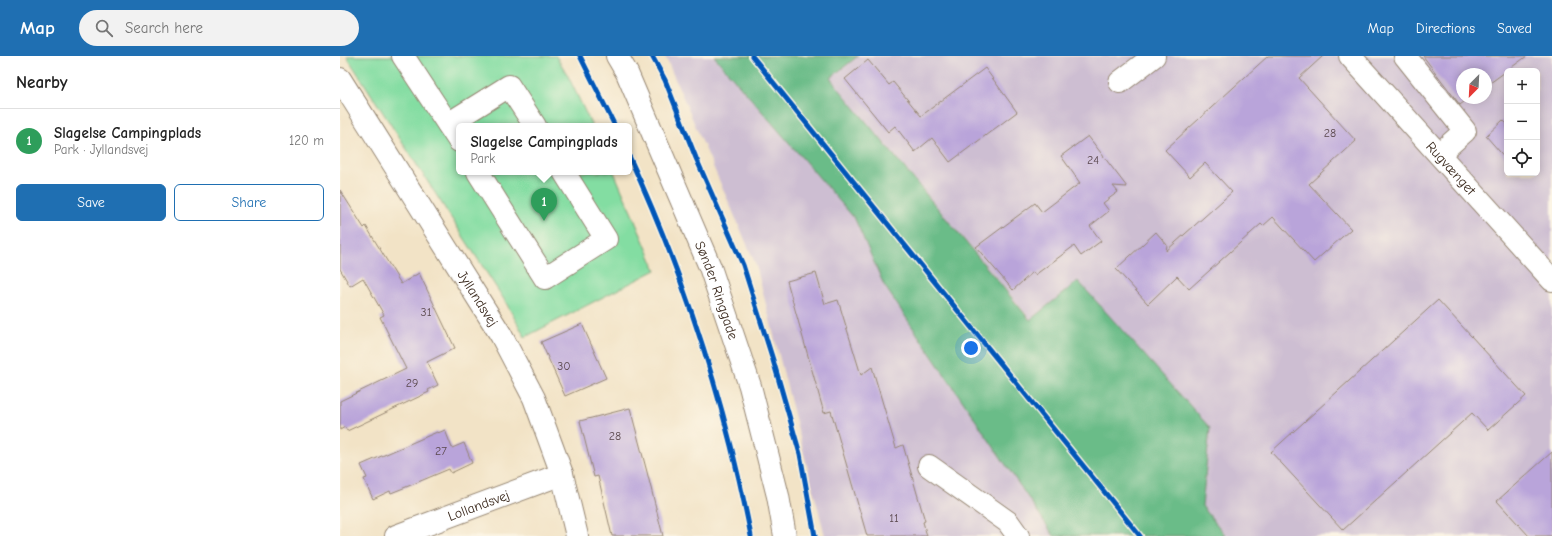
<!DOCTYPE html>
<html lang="en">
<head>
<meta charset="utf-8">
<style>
  body { margin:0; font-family:"Comic Neue",sans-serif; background:#f2f2f2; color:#222 }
  .controls { position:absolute; right:12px; top:12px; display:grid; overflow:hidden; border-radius:6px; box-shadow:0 2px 10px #0003 }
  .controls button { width:36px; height:36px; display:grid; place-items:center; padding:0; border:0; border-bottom:1px solid #e0e0e0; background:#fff; color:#222; font:20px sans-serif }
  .compass { position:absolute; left:1116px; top:12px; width:36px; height:36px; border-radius:50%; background:#fff; box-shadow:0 2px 10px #0003; rotate:204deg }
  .you { position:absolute; left:631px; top:292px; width:14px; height:14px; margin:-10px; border:3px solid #fff; border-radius:50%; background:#1a73e8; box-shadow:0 0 0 6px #1a73e833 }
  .badge { display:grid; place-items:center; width:26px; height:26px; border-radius:50%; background:#1f6fb2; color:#fff; font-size:13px; font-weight:700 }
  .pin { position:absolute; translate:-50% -33px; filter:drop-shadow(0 1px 2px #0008) }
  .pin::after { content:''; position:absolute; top:21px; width:14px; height:12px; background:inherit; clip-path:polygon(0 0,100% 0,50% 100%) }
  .popup { position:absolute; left:116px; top:67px; width:176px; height:52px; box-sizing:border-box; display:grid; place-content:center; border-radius:6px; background:#fff; filter:drop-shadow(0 1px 3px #0005); font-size:13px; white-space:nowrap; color:#767676 }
  .popup b { font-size:15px; color:#222 }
  .popup::after { content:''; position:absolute; left:50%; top:100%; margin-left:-8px; border:8px solid transparent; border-top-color:#fff }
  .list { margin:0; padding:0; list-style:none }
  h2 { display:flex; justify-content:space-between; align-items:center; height:52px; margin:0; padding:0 16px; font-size:17px }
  h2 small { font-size:13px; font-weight:400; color:#767676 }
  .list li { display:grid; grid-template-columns:26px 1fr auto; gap:12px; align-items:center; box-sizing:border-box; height:64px; padding:0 16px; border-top:1px solid #e0e0e0 }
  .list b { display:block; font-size:15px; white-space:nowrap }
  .list p { margin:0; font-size:13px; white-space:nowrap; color:#767676 }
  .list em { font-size:13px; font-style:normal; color:#767676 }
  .actions { display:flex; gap:8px; padding:12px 16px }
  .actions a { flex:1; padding:9px 0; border:1px solid #1f6fb2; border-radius:6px; text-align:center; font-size:14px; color:#1f6fb2 }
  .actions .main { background:#1f6fb2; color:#fff }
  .icon { flex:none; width:22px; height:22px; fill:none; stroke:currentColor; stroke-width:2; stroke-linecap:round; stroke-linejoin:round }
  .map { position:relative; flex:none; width:1212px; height:480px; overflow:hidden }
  header { display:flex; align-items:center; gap:24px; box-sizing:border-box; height:56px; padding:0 20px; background:#1f6fb2; color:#fff }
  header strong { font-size:19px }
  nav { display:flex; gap:22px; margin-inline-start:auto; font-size:14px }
  .search { width:280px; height:36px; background:#f2f2f2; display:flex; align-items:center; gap:10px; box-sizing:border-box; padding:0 14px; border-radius:22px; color:#767676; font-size:15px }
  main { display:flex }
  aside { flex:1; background:#fff }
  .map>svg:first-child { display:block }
  .industrial { fill:#cdbed2; fill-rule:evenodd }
  .green { fill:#83dda2; stroke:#5f8460 }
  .forest { fill:#6abc88; stroke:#527353 }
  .building { fill:#b9a4da }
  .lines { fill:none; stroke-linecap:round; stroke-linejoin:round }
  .minor-casing { stroke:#968672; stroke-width:24 }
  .minor { stroke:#fff; stroke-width:22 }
  .cycleway-casing { stroke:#fcf5e5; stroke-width:8 }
  .cycleway { stroke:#0057b8; stroke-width:5 }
  .labels { text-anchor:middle; stroke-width:3; stroke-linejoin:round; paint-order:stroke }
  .number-label { font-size:12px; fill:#5a484d }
  .street-label { font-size:14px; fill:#3b2a1e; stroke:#fcf5e5 }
</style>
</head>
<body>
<header>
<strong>Map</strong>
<div class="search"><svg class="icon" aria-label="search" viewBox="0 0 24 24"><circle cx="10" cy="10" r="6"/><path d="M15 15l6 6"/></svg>Search here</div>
<nav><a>Map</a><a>Directions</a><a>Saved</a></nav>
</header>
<main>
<aside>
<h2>Nearby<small></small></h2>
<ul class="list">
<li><span class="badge" style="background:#2e9e5b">1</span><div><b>Slagelse Campingplads</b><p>Park · Jyllandsvej</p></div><em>120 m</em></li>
</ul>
<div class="actions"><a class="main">Save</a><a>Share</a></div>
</aside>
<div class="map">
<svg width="1212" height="480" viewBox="0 0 1212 480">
  <rect width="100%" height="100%" fill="#fcf5e5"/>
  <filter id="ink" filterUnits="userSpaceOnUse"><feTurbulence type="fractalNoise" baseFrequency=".025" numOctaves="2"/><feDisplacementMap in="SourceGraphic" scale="8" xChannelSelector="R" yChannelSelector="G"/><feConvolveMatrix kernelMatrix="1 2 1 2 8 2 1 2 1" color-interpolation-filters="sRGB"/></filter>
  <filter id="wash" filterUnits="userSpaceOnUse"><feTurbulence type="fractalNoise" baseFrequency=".012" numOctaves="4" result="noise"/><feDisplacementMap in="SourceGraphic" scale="16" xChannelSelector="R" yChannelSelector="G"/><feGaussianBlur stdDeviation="0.9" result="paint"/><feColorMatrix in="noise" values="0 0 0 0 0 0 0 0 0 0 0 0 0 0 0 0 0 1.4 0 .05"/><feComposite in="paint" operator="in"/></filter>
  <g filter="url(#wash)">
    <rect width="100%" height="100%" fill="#f2e3c6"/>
    <g class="industrial">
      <path d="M325,0H374L515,163L544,229L714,480H485L416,209Z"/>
      <path d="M518,0H1212V480H886L862,450L870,372L738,225L691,264L490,22ZM1167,15H1197V117H1167ZM1122,18H1146V42H1122Z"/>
    </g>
    <path class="green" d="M9,0H216L227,18L252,70H119V116H274L316,214L185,281L165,245L7,1Z"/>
    <path class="forest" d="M374,0H518L490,22L690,264L738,225L870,372L862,450L886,480H714L544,229L515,163Z"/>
    <g id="blocks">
      <g class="building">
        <path d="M928,0H983L959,22L1016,85L969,128L1011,173L974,206L933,161L923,170L921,168L849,233L837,220L808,248L776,213L816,176L827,189L826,195L892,136L865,107L850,121L825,94Z"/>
        <path d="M1083,0H1187L1146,30V18H1122V42H1129L1120,49Z"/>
        <path d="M528,4L549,29L553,26L581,60L645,12L677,56L610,106L592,82L575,96L555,70L548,76L505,23Z"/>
        <path d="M1163,64L1167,68V104L1146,80Z"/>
        <path d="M748,80L787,131L773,130L778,136L763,147L769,155L750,170L761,185L741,200L734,190L695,219L693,216L673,234L636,191L695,147L702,156L740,127L721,100Z"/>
        <path d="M0,134L24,172L26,170L61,228L79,217L115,292L87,306L98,329L88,334L89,336L7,375L5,371L0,374V345L66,313L40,261L44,259L23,222L10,230L0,213Z"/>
        <path d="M476,217L485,248L498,244L521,319L532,311L556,392L563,389L585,465L583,466L587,480H527L491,355L484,357L447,225Z"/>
        <path d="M1098,244L1186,340L1148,374L1132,357L1003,474L931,396Z"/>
        <path d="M242,268L266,322L225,340L201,286Z"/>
        <path d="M290,352L307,416L323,480H272L258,420L254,421L240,365Z"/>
        <path d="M105,374L112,392L124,387L132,407L111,417L109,413L71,429L51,437L50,435L33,443L24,423L27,422L21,409L97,376L98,377Z"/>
        <path d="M1212,396V480H1189L1157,445Z"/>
      </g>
    </g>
  </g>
  <g filter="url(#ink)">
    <use href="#blocks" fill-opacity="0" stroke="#968672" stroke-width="1"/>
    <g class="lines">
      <defs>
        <g id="minor">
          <path d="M63,0L119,85"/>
          <path id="s1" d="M277,0L287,17L370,211L410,330L438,440L445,480"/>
          <path id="s2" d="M1010,0L1212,224"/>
          <path d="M1065,0L1125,75L1099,98"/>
          <path id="s3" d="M0,23L161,279L194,342L222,418L237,480"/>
          <path d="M780,26L814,0"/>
          <path d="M108,68L169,30L195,70"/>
          <path d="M138,116L205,222L266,183L224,116"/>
          <path d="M589,410L668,466L678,480"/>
          <path id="s4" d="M56,480L222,418"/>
        </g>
      </defs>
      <use href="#minor" class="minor-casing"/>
      <use href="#minor" class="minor"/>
      <defs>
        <g id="cycleway">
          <path d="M240,0L275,70"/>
          <path d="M312,0L325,24L356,102L403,209L433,304L460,398L475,480"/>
          <path d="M412,0L800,480"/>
          <path d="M289,100C344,219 386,351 411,480"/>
        </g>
      </defs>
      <use href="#cycleway" class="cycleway-casing"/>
      <use href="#cycleway" class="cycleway"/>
    </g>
  </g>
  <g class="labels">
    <g class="number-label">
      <text x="990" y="81">28</text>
      <text x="753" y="108">24</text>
      <text x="86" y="260">31</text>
      <text x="224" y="314">30</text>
      <text x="72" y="331">29</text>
      <text x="275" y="384">28</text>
      <text x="101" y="399">27</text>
      <text x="554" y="466">11</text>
    </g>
    <g class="street-label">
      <text dy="5" stroke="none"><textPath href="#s2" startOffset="151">Rugvænget</textPath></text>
      <text dy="5" stroke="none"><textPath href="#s1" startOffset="255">Sønder Ringgade</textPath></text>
      <text dy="5" stroke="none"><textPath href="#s3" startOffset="259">Jyllandsvej</textPath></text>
      <text dy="5" stroke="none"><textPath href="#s4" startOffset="88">Lollandsvej</textPath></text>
    </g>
  </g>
</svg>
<div class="controls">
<button>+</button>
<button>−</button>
<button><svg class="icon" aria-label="locate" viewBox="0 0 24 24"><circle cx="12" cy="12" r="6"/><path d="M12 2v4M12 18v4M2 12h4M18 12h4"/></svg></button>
</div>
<svg class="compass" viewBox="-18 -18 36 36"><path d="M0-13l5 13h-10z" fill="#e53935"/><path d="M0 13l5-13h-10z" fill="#767676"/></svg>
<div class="you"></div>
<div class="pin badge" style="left:204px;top:165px;background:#2e9e5b">1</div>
<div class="popup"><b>Slagelse Campingplads</b>Park</div>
</div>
</main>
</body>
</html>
